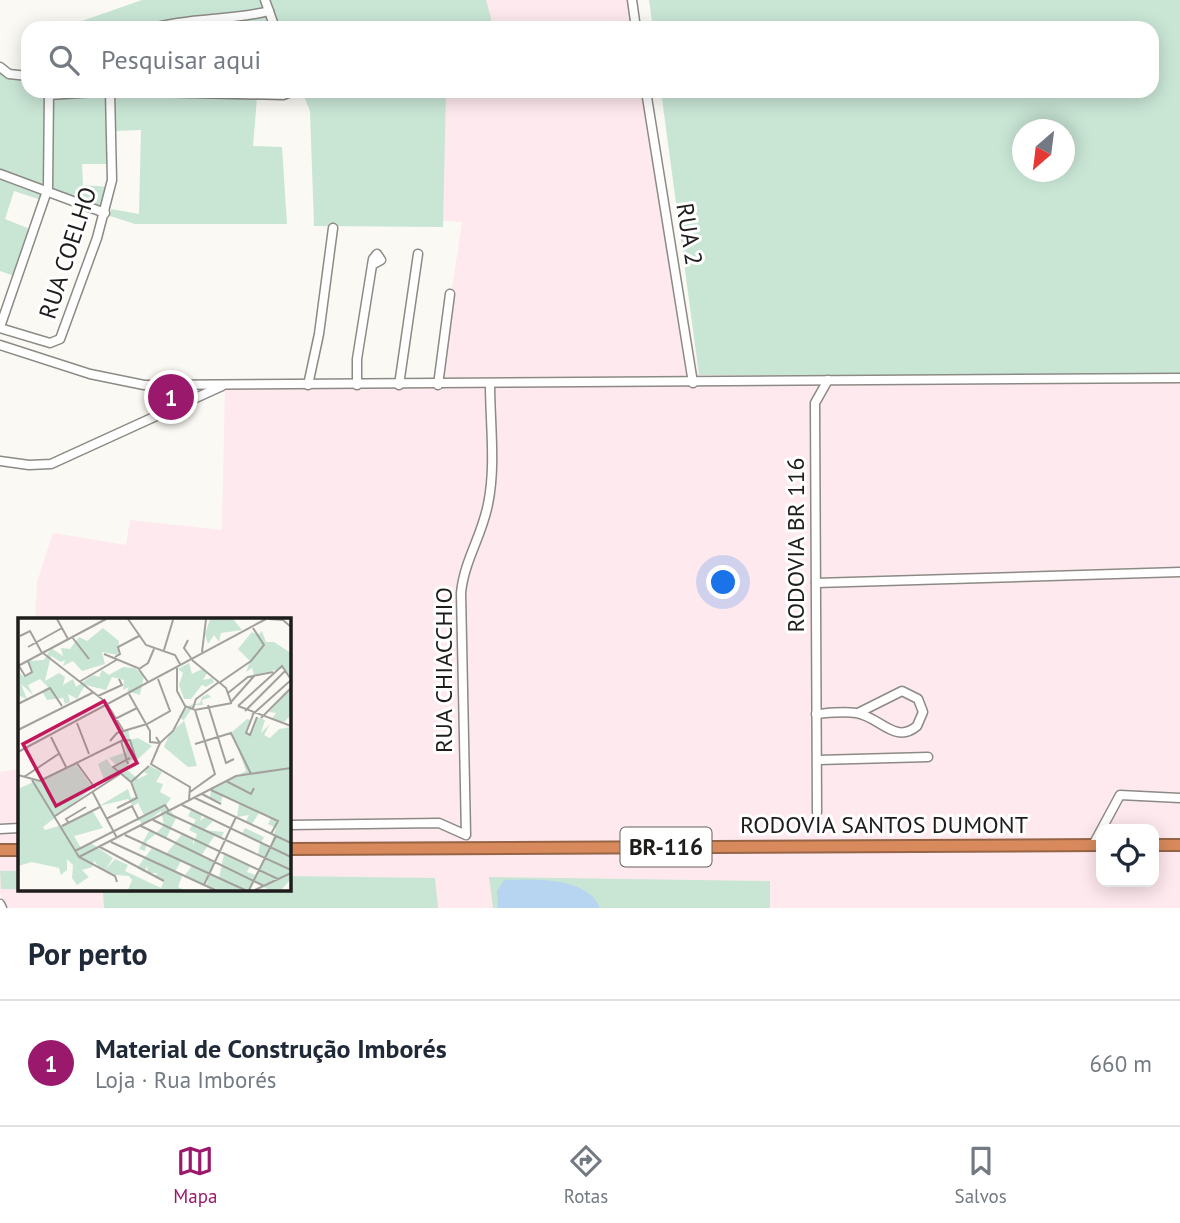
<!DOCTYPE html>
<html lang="pt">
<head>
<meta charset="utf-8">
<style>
  body { margin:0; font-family:"PT Sans",sans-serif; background:#f2f2f3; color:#1f2937 }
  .controls { position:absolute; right:21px; bottom:21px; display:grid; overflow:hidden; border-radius:14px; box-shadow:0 4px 18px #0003 }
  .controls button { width:63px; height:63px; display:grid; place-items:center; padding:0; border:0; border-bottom:2px solid #e0e1e3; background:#fff; color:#1f2937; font:35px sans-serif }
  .compass { position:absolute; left:1012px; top:119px; width:63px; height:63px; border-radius:50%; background:#fff; box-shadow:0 4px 18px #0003; rotate:208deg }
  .you { position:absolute; left:724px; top:583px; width:24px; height:24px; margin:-18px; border:5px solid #fff; border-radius:50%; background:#1a73e8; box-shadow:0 0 0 10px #1a73e833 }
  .badge { display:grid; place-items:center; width:46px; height:46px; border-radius:50%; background:#9b196d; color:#fff; font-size:23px; font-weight:700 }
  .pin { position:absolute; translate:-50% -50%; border:4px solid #fff; box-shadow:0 2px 7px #0006 }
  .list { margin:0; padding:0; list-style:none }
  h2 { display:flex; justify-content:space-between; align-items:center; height:91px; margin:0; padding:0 28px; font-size:30px }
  h2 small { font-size:23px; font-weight:400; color:#747a83 }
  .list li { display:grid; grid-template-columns:46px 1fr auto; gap:21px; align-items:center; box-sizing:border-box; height:126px; padding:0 28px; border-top:2px solid #e0e1e3 }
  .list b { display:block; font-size:26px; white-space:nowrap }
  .list p { margin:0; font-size:23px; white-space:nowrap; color:#747a83 }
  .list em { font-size:23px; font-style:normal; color:#747a83 }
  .icon { flex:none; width:38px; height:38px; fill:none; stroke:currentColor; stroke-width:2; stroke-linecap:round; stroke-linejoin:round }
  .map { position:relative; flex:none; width:1180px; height:908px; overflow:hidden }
  .search { position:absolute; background:#fff; box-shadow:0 4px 18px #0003; left:21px; right:21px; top:21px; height:77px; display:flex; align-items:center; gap:18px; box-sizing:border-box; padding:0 24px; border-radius:21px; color:#747a83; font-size:26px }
  .sheet { height:217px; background:#fff }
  nav { display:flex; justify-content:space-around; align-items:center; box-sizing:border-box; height:98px; border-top:2px solid #e0e1e3; background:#fff; font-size:19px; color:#747a83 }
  nav a { display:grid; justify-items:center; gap:4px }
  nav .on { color:#9b196d }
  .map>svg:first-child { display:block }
  .industrial { fill:#fee9ee; fill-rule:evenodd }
  .green { fill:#c9e6d5; fill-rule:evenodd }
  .water { fill:#b7d4f0 }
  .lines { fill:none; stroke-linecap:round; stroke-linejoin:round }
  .minor-casing { stroke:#8c8a84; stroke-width:11 }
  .highway-casing { stroke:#976446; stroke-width:14 }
  .minor { stroke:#fff; stroke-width:8 }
  .highway { stroke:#d88a5d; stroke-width:10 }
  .labels { text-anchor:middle; stroke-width:6; stroke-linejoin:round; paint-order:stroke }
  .shield { fill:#fff; stroke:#62615f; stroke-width:2 }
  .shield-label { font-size:23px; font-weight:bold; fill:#1e1d1b }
  .street-label { font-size:24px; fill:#1e1d1b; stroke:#fff }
  .inset-road { fill:none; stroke:#a3a19d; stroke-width:2 }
  .view { fill:#c2185b; fill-opacity:0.15; stroke:#c2185b; stroke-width:3.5 }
  .inset-edge { fill:none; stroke:#1e1d1b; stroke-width:3.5 }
</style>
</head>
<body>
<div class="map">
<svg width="1180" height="908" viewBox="0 0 1180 908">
  <rect width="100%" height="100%" fill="#fbf9f3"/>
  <g class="industrial">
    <path d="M475,0H628L634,28H476Z"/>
    <path d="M436,91H646L699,375L1180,367V908H5L0,893V772L19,769V889H289V619H35L37,582L53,533L126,545L130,520L222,530L225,385L438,384L462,222L430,220ZM1101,829H1154V882H1101Z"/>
  </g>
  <g class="green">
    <path d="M142,0H265L275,28H153L225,14L177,19L147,28H62Z"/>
    <path d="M266,0H486L491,18L490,28H277Z"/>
    <path d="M649,0H1180V378L699,375L661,91H1152V28H653ZM1023,130H1064V172H1023Z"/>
    <path d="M0,67L28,76V91H108L107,164H82L83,185L110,187L105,213L47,192L44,201L14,191L5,219L30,229L14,276L0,271Z"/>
    <path d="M302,91H446L443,227L314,226L310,111Z"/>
    <path d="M115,94L257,98L253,146L282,147L287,224H135L110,216L111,209L139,214L141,130L115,131Z"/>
    <path d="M0,871H19V889H289V876L435,878L438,908H104L103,892L1,889Z"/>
    <path d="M489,877L770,881V908H493Z"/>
  </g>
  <path class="water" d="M504,880C532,879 588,876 600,908H498L497,891Z"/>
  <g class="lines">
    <defs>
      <g id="minor">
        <path d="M265,0L275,28"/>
        <path d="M632,0L636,28"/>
        <path d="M153,28C191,17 231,21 269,11"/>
        <path d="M0,67L9,74L28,76"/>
        <path d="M646,91L693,383"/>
        <path d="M49,95L110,91L283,95L294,91"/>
        <path d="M0,174L105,213"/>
        <path d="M0,327L48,188L49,91"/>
        <path d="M0,328L50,343L60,339L97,238L112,180L110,91"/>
        <path d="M0,345L90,374L144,385L1180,378"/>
        <path d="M308,385L319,334L333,228"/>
        <path d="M357,385V359L373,259L377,254L381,260L372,265"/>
        <path d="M399,385L418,254"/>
        <path d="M438,385L450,294"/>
        <path d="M0,461L29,465L51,464L222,386"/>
        <path d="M816,583L1180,572"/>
        <path d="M816,714C829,713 843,711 856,713C879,716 895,745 917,726L923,712L918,699L902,691L858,713"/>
        <path d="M818,760L928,757"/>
        <path d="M817,812L815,403L828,380"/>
        <path d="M289,825L439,823L466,835L461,593C464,561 482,536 488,504C496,466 490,423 490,384"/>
        <path d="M0,829L19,828"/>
        <path d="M1093,845L1120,795L1180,798"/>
        <path d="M0,904L2,908"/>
      </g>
      <g id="highway">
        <path d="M1154,845H1180"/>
        <path d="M289,849L1101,845"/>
        <path d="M0,850H19"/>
      </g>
    </defs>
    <use href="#minor" class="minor-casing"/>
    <use href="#highway" class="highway-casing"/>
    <use href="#minor" class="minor"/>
    <use href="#highway" class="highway"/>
  </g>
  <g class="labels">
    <rect class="shield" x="620.5" y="827.5" width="91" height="39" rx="5"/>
    <g class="shield-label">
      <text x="666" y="855">BR-116</text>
    </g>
    <g class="street-label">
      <text transform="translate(689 234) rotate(81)" y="8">RUA 2</text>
      <text transform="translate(68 253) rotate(-72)" y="8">RUA COELHO</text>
      <text transform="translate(796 545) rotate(-90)" y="8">RODOVIA BR 116</text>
      <text transform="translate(444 670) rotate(-90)" y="8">RUA CHIACCHIO</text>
      <text x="884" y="833">RODOVIA SANTOS DUMONT</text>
    </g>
  </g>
  <g transform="translate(18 618)">
    <rect width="273" height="273" fill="#fbf9f3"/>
    <path d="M192,1H215L224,12L203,15L201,24L196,17L190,26L187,16ZM85,10L101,23L100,37L84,34L87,46L64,53L55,43L45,48L47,42L43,44L33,38L27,63L41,55L47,59L45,67L55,61L58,69L75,57L81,59L84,52L91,57L105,49L117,50L126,58L122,77L109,73L111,69L105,72L106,62L94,59L88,72L67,67L59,81L50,76L52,84L47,86L45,80L29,82L24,73L30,69L22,61L10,67L15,77L3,66L9,81L0,77V53L6,59L15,54L10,43L26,42L33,30L45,38L43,30L52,31L61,19L69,23ZM244,13L248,24H256L273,35V60L266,50L236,57L234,50L228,54L232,43L220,31L234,14L240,17ZM171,45L174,56L186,50L189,55L185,62L194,60L196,64L188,69L184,67L173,81H166L161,67L165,55L160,51ZM273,70V97L266,104L254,101L258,95L251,94ZM190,76L193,79L184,82L185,87H176L166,102L179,148L170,149L146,129L152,115L166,103L161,98L172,87L182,85L184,79ZM239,99L247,102L243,115L252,106L246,117L252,120L261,111L273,109V261L263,272H251L235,263L231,272H198L188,268L190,262L184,266L166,258L174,248L163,243L157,254L164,258L160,269L166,272H110L114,262L111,258L98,257L81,249L76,243L74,249L64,252L71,259L59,267L54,260L55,247L49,241V252L43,257L41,250L14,244L0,248V171L57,145L75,170L25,209L27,212L50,205L74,192L85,210L56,218L63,230L73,225L95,240L88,251L97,241L110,247L107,253L143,270L146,263L137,259L139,255H130L129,248L126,254L119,250L134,230L148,236L164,216L175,222V227L179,216L171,212L178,202L170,198L173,192L184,197L182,203L187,199L195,203L186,212L206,214L203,220L197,217L183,238L196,245L191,256L201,260L206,236L232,248L229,254L238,257L246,240L240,237L242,225L224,216L227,210L246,219L243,225L252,229L258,210L250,206L253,200L241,195L234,206L228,203L231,197L219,199L221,186L205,177L203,184L192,180L193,171L228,153L214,114L229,101L233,102L228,115L232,117ZM110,111L112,122L120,120L134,128L119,142H113L108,151L120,161L130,156L126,155L132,148L144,154L138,164L145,166L142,174L153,180L148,187L158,200L148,221L138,216L129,223L127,233L121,231L131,213L137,216L146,207L143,193L124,207L121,201L126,197L120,185L115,188L110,181L81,188L110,171L113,180L118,179L113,164L102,156L87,164L80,146L89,141L94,149L98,147L91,140L108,134L104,113Z" fill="#c9e6d5"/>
    <path class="inset-road" d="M39,1L50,21M110,1L128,27L157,37L162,46M251,1L265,2L273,9M2,18L12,13L24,35M54,19L71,41M170,22L166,30L173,40M10,29L44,10M146,32L155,2M184,34L188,1M25,35L89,85M86,36L120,50L130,64M97,39L102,36L100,29L121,18M174,42L208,70L213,84M0,48L88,1M1,48L7,58L14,54L10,43M159,50V73L167,88L177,92L214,85M121,51L130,45L136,31M61,64L100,41M201,65L233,43L246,27L235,10M210,75L230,59L255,54M111,76L132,113V124L142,125L133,146L172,169L171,182M80,78L104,67L101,61M213,84L237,57M0,86L32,70L44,88M89,86L105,112M190,87L208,145L216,141M220,88L264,48L272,60M220,88L273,108M175,90L178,81L201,64M227,93L267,53M234,97L273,62M235,97L228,115L232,117L239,99M243,100L273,70M97,101L119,90M59,105L71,136M0,112L76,74M33,119L48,149M138,119L142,125L155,113L168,88M92,123L99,115L129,106L152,93L140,61M177,126L213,115L233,156M0,134L248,1M58,144L77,170M110,146L103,123L112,122L118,141M0,157L22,163L107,121M6,159L42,135M14,162L61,239L97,258L99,264M208,163L233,176L236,170M113,164L131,148M193,172L260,203L253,216M74,173L99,220M172,174L197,156L177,92M184,176L203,186M177,180L273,225M164,187L273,239M99,190L119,180L113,164L95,149L112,140M149,195L273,252M37,198L102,156M88,201L114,188L121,202M135,202L260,261M50,204L48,201L68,189M44,208L82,189M123,208L246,268M107,217L227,272M93,224L197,272M82,229L146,263M57,233L147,187L151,193M61,239L218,158L273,150M186,267L218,199M231,272L258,218M237,272L273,255"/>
    <path class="view" d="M86,83L119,145L38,188L5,126Z"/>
    <rect width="273" height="273" class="inset-edge"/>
  </g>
</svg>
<div class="controls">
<button><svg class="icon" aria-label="locate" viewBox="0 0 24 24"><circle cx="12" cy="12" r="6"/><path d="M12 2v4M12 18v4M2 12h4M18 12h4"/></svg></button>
</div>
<svg class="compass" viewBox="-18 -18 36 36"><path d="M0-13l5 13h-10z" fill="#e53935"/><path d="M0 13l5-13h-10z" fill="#747a83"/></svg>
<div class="you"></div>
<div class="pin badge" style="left:171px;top:397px">1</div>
<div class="search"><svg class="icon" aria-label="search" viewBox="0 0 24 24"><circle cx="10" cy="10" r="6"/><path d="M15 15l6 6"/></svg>Pesquisar aqui</div>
</div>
<section class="sheet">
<h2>Por perto<small></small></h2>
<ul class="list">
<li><span class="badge">1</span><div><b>Material de Construção Imborés</b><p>Loja · Rua Imborés</p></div><em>660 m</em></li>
</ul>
</section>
<nav>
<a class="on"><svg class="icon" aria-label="map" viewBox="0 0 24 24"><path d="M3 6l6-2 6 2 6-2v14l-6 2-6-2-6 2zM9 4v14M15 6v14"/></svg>Mapa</a>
<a><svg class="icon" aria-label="directions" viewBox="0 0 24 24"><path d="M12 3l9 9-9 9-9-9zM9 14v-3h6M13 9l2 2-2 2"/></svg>Rotas</a>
<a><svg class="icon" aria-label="saved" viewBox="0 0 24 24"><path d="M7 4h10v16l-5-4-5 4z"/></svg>Salvos</a>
</nav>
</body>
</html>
